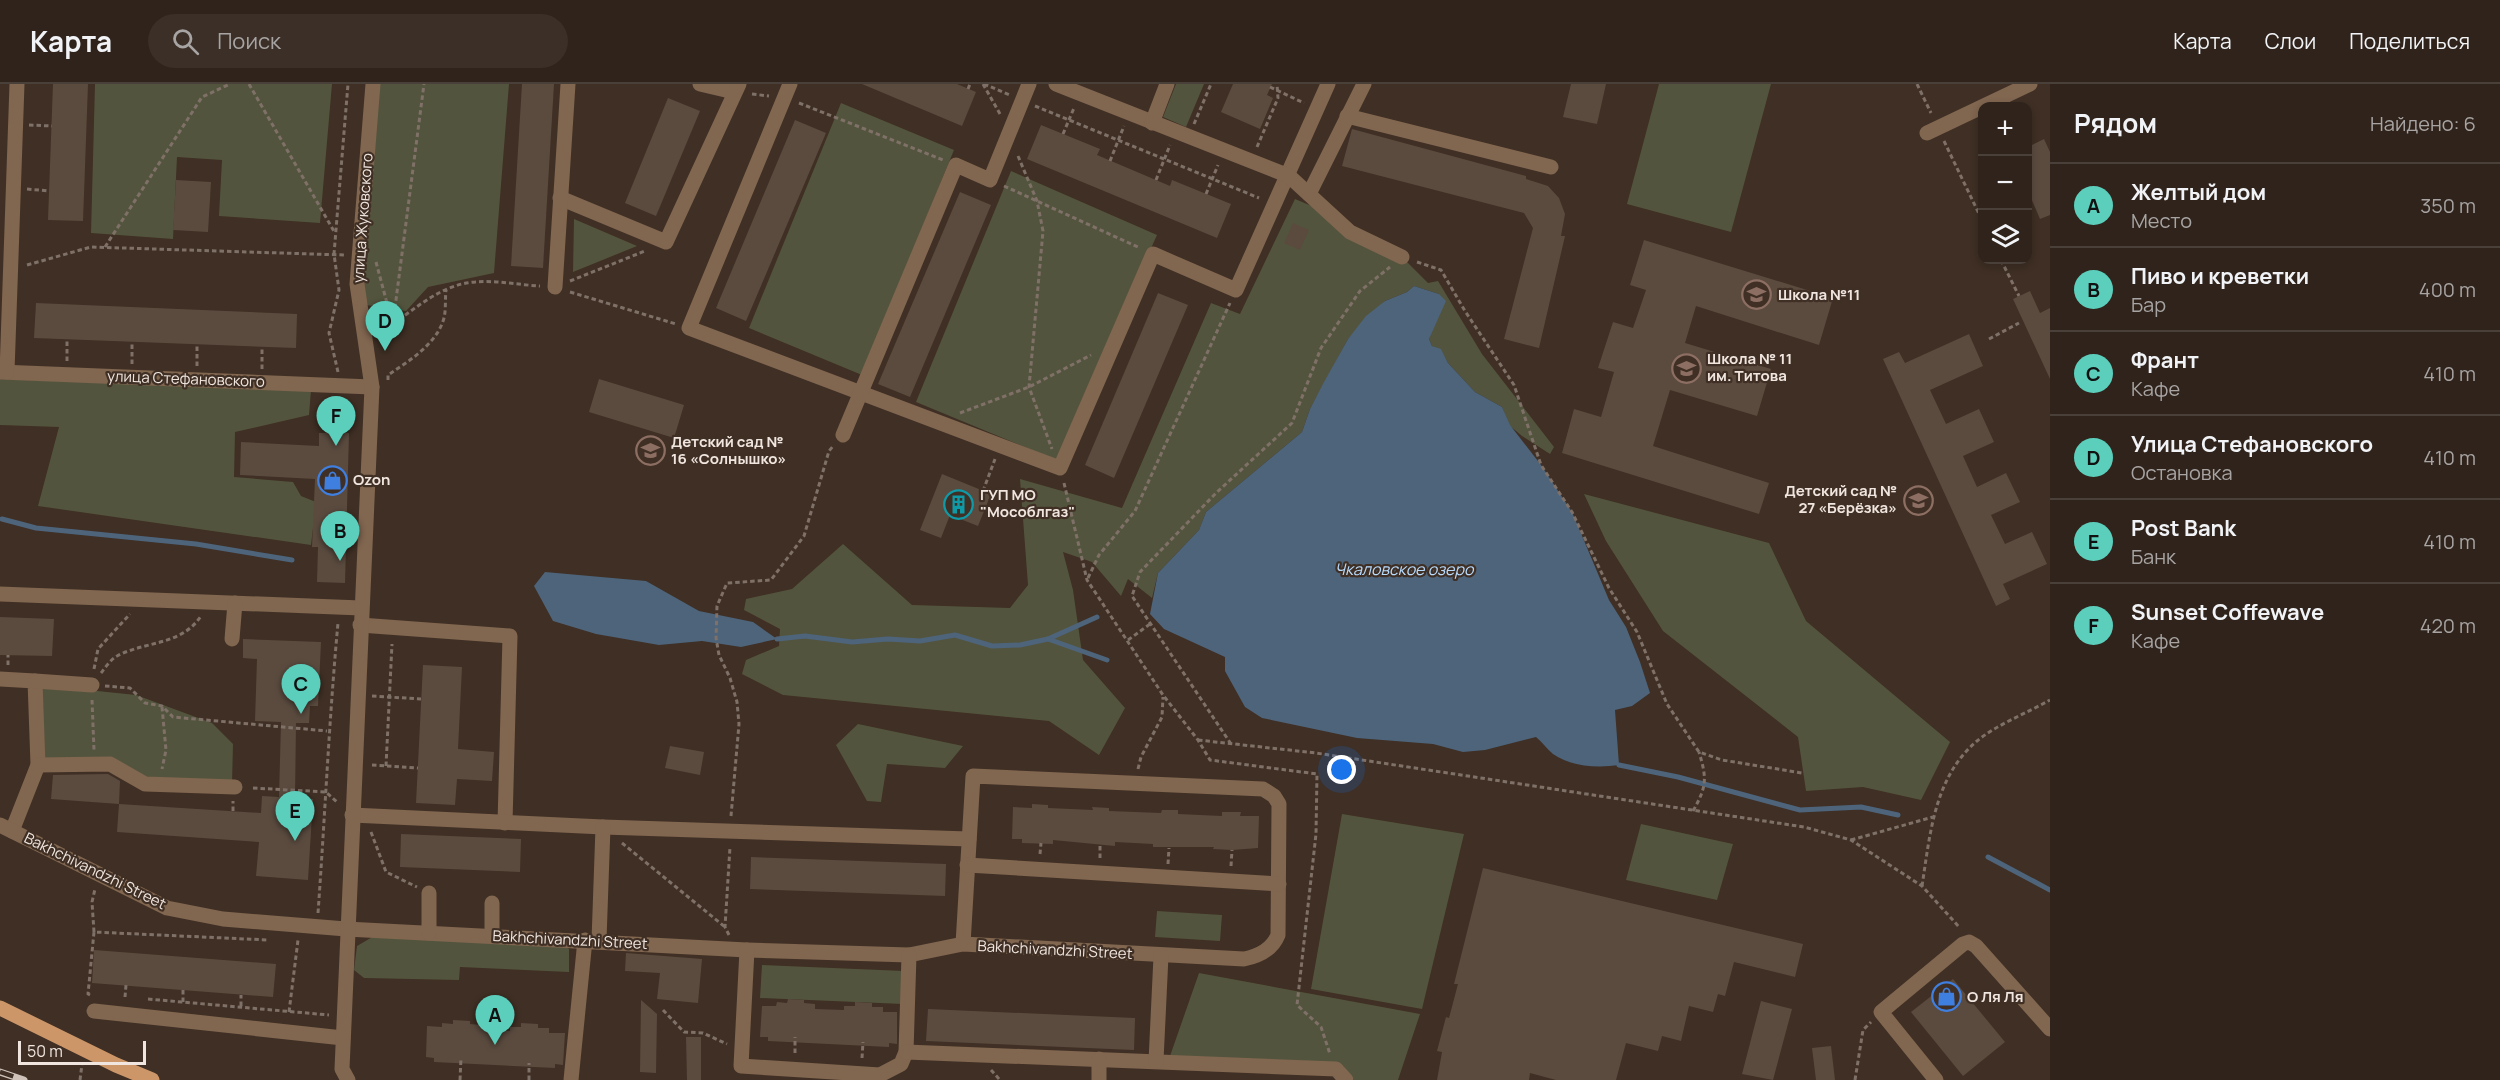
<!DOCTYPE html>
<html lang="ru">
<head>
<meta charset="utf-8">
<style>
  body { margin:0; font-family:Manrope,sans-serif; background:#3b2f28; color:#f1f3f6 }
  .controls { position:absolute; right:18px; top:18px; display:grid; overflow:hidden; border-radius:12px; box-shadow:0 3px 9px #0003 }
  .controls button { width:54px; height:54px; display:grid; place-items:center; padding:0; border:0; border-bottom:2px solid #4a403a; background:#2f231b; color:#f1f3f6; font:30px sans-serif }
  .scale { position:absolute; left:18px; bottom:15px; width:128px; box-sizing:border-box; padding-left:6px; border:3px solid #f0e6df; border-top:0; font-size:16px; line-height:21px; white-space:nowrap; color:#f0e6df; -webkit-text-stroke:4px #3f2f24; paint-order:stroke }
  .you { position:absolute; left:1342px; top:686px; width:21px; height:21px; margin:-15px; border:4px solid #fff; border-radius:50%; background:#1a73e8; box-shadow:0 0 0 9px #1a73e833 }
  .badge { display:grid; place-items:center; width:39px; height:39px; border-radius:50%; background:#5bcebc; color:#111; font-size:20px; font-weight:700 }
  .pin { position:absolute; translate:-50% -50px; filter:drop-shadow(0 2px 3px #0008) }
  .pin::after { content:''; position:absolute; top:32px; width:21px; height:18px; background:inherit; clip-path:polygon(0 0,100% 0,50% 100%) }
  .list { margin:0; padding:0; list-style:none }
  h2 { display:flex; justify-content:space-between; align-items:center; height:78px; margin:0; padding:0 24px; font-size:26px }
  h2 small { font-size:20px; font-weight:400; color:#a7a4a3 }
  .list li { display:grid; grid-template-columns:39px 1fr auto; gap:18px; align-items:center; box-sizing:border-box; height:84px; padding:0 24px; border-top:2px solid #4a403a }
  .list b { display:block; font-size:22px; white-space:nowrap }
  .list p { margin:0; font-size:20px; white-space:nowrap; color:#a7a4a3 }
  .list em { font-size:20px; font-style:normal; color:#a7a4a3 }
  .icon { flex:none; width:33px; height:33px; fill:none; stroke:currentColor; stroke-width:2; stroke-linecap:round; stroke-linejoin:round }
  .map { position:relative; flex:none; width:2050px; height:996px; overflow:hidden }
  header { display:flex; align-items:center; gap:36px; box-sizing:border-box; height:84px; padding:0 30px; background:#2f231b; border-bottom:2px solid #4a403a }
  header strong { font-size:28px }
  nav { display:flex; gap:33px; margin-inline-start:auto; font-size:21px }
  .search { width:420px; height:54px; background:#3b2f28; display:flex; align-items:center; gap:15px; box-sizing:border-box; padding:0 21px; border-radius:33px; color:#a7a4a3; font-size:22px }
  main { display:flex }
  aside { flex:1; background:#2f231b }
  .map>svg:first-child { display:block }
  .green { fill:#53543d }
  .water { fill:#4d647b }
  .lines { fill:none; stroke-linecap:round; stroke-linejoin:round }
  .stream { stroke:#4d647b; stroke-width:5 }
  .building { fill:#5b4b3f }
  .path { stroke:#7f7168; stroke-width:3; stroke-dasharray:4.5 3; stroke-linecap:butt }
  .minor { stroke:#816650; stroke-width:15 }
  .major { stroke:#cd9668; stroke-width:15 }
  .rail-casing { stroke:#cec2bb; stroke-width:7 }
  .rail { stroke:#3f2f24; stroke-width:4.5; stroke-dasharray:14; stroke-linecap:butt }
  .labels { text-anchor:middle; stroke-width:4.5; stroke-linejoin:round; paint-order:stroke }
  .street-label { font-size:15px; fill:#f0e6df; stroke:#3f2f24 }
  .poi-label { font-size:15px; font-weight:bold; fill:#f0e6df; stroke:#3f2f24; text-anchor:start }
  .water-label { font-size:16px; font-style:italic; fill:#b8dcfe; stroke:#3f2f24 }
</style>
</head>
<body>
<header>
<strong>Карта</strong>
<div class="search"><svg class="icon" aria-label="search" viewBox="0 0 24 24"><circle cx="10" cy="10" r="6"/><path d="M15 15l6 6"/></svg>Поиск</div>
<nav><a>Карта</a><a>Слои</a><a>Поделиться</a></nav>
</header>
<main>
<div class="map">
<svg width="2050" height="996" viewBox="0 0 2050 996">
  <rect width="100%" height="100%" fill="#3f2f24"/>
  <g class="green">
    <path d="M95,0H332L320,139L219,132L222,76L177,73L173,155L91,149Z"/>
    <path d="M378,0H509L494,189L428,203L406,227L366,221L362,201Z"/>
    <path d="M1176,0H1204L1186,43L1163,33Z"/>
    <path d="M1659,0H1771L1731,148L1627,120Z"/>
    <path d="M841,19L954,66L862,291L749,244Z"/>
    <path d="M1011,87L1157,151L1056,376L916,318Z"/>
    <path d="M1295,115L1333,131L1402,173L1428,199L1438,197L1482,270L1554,363L1550,370L1522,352L1509,341L1502,323L1475,308L1448,279L1441,266L1432,262L1429,255L1439,210L1414,202L1407,208L1385,217L1348,255L1310,325L1302,348L1206,428L1199,446L1158,489L1152,514L1128,495L1121,512L1092,478L1063,468L1073,506L1083,576L1125,624L1099,671L1049,637L783,611L742,590L746,576L779,562L780,545L744,526L746,515L792,505L843,460L912,521L1010,524L1028,501L1020,395L1122,424L1211,219L1240,230Z"/>
    <path d="M574,135L637,162L573,188Z"/>
    <path d="M0,295L311,306L309,331L235,348L234,393L293,398L301,412L316,418L311,461L38,422L59,343L0,341Z"/>
    <path d="M1584,410L1769,459L1806,537L1950,658L1921,716L1863,703L1806,707L1798,653L1663,547L1606,457Z"/>
    <path d="M40,601L136,611L212,639L233,660L232,700L145,696L111,675L41,677Z"/>
    <path d="M858,640L963,662L945,684L887,680L881,718L867,717L836,661Z"/>
    <path d="M1342,730L1464,750L1422,925L1311,905Z"/>
    <path d="M1641,740L1733,760L1717,816L1626,796Z"/>
    <path d="M1157,827L1222,831L1220,857L1155,853Z"/>
    <path d="M374,852L561,859L569,865V888L460,883L459,896L364,894L354,886L357,862Z"/>
    <path d="M762,881L904,887L903,920L760,914Z"/>
    <path d="M1199,889L1420,930L1398,996H1354L1343,982L1170,972Z"/>
  </g>
  <g class="water">
    <path d="M1414,202L1439,210L1446,217L1429,255L1432,262L1441,265L1448,279L1475,308L1502,323L1510,341L1541,381L1572,428L1609,516L1626,543L1640,578L1650,609L1632,622L1615,626L1619,681C1598,684 1571,683 1553,670C1547,665 1542,658 1536,653L1485,666L1463,668L1433,660L1357,654L1262,634L1245,623L1225,587V573L1164,545L1150,530L1158,489L1199,446L1206,428L1302,348L1310,325L1324,298L1348,255L1366,232L1385,217L1407,208Z"/>
    <path d="M545,488L646,497L699,527L753,538L777,555L741,563L702,557L659,561L596,550L553,537L534,502Z"/>
  </g>
  <g class="lines">
    <g class="stream">
      <path d="M2,435L36,444L196,460L292,476"/>
      <path d="M777,555L805,552L852,558L888,555L920,557L955,551L992,562L1020,561L1048,555L1097,533"/>
      <path d="M1048,555L1107,576"/>
      <path d="M1619,681L1678,693L1800,726L1861,723L1898,731"/>
      <path d="M1988,773L2050,806"/>
    </g>
  </g>
  <g class="building">
    <path d="M53,0H88L83,137L48,136Z"/>
    <path d="M522,0H554L543,184L511,182Z"/>
    <path d="M862,0H957L976,8L962,42Z"/>
    <path d="M1233,0H1272L1267,11L1273,14L1260,45L1221,28Z"/>
    <path d="M1571,0H1606L1597,40L1563,33Z"/>
    <path d="M668,14L700,27L656,132L625,119Z"/>
    <path d="M795,36L826,49L746,237L716,224Z"/>
    <path d="M1041,41L1100,65L1097,71L1170,102L1172,96L1231,120L1217,154L1027,75Z"/>
    <path d="M1352,45L1526,92V95L1548,102L1559,114L1565,130L1561,152H1565L1539,264L1504,255L1533,144L1524,129L1342,82Z"/>
    <path d="M2044,55L2050,68V131L2040,135L2028,107V63Z"/>
    <path d="M176,96L211,98L208,148L173,146Z"/>
    <path d="M960,108L991,121L910,313L878,300Z"/>
    <path d="M1293,139L1309,146L1300,166L1284,159Z"/>
    <path d="M1644,156L1833,214L1819,261L1696,222L1685,259L1771,285L1757,332L1670,306L1653,362L1769,399L1759,430L1562,369L1574,325L1601,333L1614,288L1598,284L1613,238L1633,244L1646,206L1630,201Z"/>
    <path d="M2030,207L2040,229L2050,224V295L2013,215Z"/>
    <path d="M1158,209L1188,221L1114,394L1085,381Z"/>
    <path d="M36,219L297,230L296,264L34,254Z"/>
    <path d="M1969,250L1983,282L1930,306L1946,340L1979,325L1994,358L1963,372L1977,403L2006,389L2020,418L1991,431L2005,460L2032,448L2047,480L2003,500L2010,515L1996,522L1883,275L1899,268L1905,279Z"/>
    <path d="M599,295L684,321L674,354L589,328Z"/>
    <path d="M319,349H349L345,499L317,498L318,463H312L315,395L240,391L241,358L319,362Z"/>
    <path d="M942,390L991,410L978,442L950,431L941,454L920,446Z"/>
    <path d="M0,533L54,535L52,572L0,571Z"/>
    <path d="M243,555L321,558L318,622H310L309,639H296L295,714L313,715L308,796L256,792L259,758L117,748L119,720L261,729L262,712L279,713L281,638L255,637L257,575L243,574Z"/>
    <path d="M423,581L462,583L458,665L494,668L492,697L457,695L455,721L416,719Z"/>
    <path d="M670,662L704,668L700,691L665,684Z"/>
    <path d="M108,690L120,697L119,720L51,715L53,691Z"/>
    <path d="M1032,720L1048,721V724L1093,726L1092,723L1109,724V727L1161,729L1162,726H1178V730L1222,732V728H1241L1240,732H1259L1258,764L1232,766L1213,765L1214,763H1153V760L1115,758V762L1053,756V760L1022,759V755H1012L1013,723L1032,724Z"/>
    <path d="M401,750L521,755L520,788L400,783Z"/>
    <path d="M751,773L946,780L945,812L750,805Z"/>
    <path d="M1483,784L1803,860L1795,893L1734,878L1725,912L1718,910L1713,928L1689,922L1681,957L1662,952L1658,967L1626,959L1616,996H1556L1530,989L1529,996H1437L1442,968L1437,967L1446,933L1449,934L1458,900H1454Z"/>
    <path d="M94,866L276,880L273,913L92,899Z"/>
    <path d="M626,869L702,875L698,919L657,915L660,889L625,887Z"/>
    <path d="M1953,895L2005,958L1963,992L1911,928Z"/>
    <path d="M788,915L804,916V919L815,920V925L844,926V922H855V918L872,919V923H883V928H897V960L889,959V963L768,957V953H760L762,922H776L777,918L787,919Z"/>
    <path d="M641,916L657,930L656,989L640,988Z"/>
    <path d="M1761,917L1792,925L1773,996L1742,990Z"/>
    <path d="M928,925L1135,934L1134,966L926,957Z"/>
    <path d="M453,936L470,937V940L481,941V945L510,947V943H521V939L538,940V944H549V949H565L563,981L555,980V984L434,978V974L426,973L427,942L442,943V939L453,940Z"/>
    <path d="M686,953H701V996H687Z"/>
    <path d="M1831,962L1835,996H1816L1812,964Z"/>
  </g>
  <g class="lines">
    <g class="path">
      <path d="M249,0L335,149"/>
      <path d="M983,0L1000,30"/>
      <path d="M984,0L1010,11"/>
      <path d="M1917,0L1931,29"/>
      <path d="M1270,3L1304,19"/>
      <path d="M968,5L970,0"/>
      <path d="M752,10L769,12"/>
      <path d="M799,19L943,76"/>
      <path d="M1035,22L1259,114"/>
      <path d="M1194,40L1211,0"/>
      <path d="M29,41L52,42"/>
      <path d="M1063,50L1074,24"/>
      <path d="M1944,57L1982,136"/>
      <path d="M1257,63L1278,14L1277,0"/>
      <path d="M1018,72L1037,117L1043,147L1029,303L1052,365"/>
      <path d="M1110,77L1124,42"/>
      <path d="M1156,96L1170,61"/>
      <path d="M1004,102L1140,164"/>
      <path d="M27,105L49,107"/>
      <path d="M1206,110L1218,81"/>
      <path d="M105,163L202,13L230,0"/>
      <path d="M2001,176L2019,212"/>
      <path d="M376,178L392,238"/>
      <path d="M1417,178L1441,186L1465,227L1514,301L1541,381L1572,428L1609,504L1637,548L1667,620L1699,668L1722,676L1802,689"/>
      <path d="M27,181L91,163L344,171"/>
      <path d="M570,197L645,167"/>
      <path d="M570,208L676,240"/>
      <path d="M393,239L424,0"/>
      <path d="M393,240C417,223 443,200 475,198C496,196 519,201 540,202"/>
      <path d="M1989,255L2019,239"/>
      <path d="M67,277V255"/>
      <path d="M132,280V258"/>
      <path d="M197,282V260"/>
      <path d="M262,285V263"/>
      <path d="M338,288L329,249L339,206L334,170L348,0"/>
      <path d="M388,296V291C409,277 437,260 444,234C446,226 445,215 446,206"/>
      <path d="M960,329L1029,303L1091,271"/>
      <path d="M1064,399L1087,496L1163,611L1198,656L1210,676L1317,690L1316,750L1297,921L1321,943L1330,970"/>
      <path d="M983,407L995,375"/>
      <path d="M1088,494L1099,471L1135,427L1230,219"/>
      <path d="M1128,556L1150,540"/>
      <path d="M8,581V571"/>
      <path d="M94,585L98,565L130,530"/>
      <path d="M101,589C105,584 111,575 117,572C145,557 181,562 201,532"/>
      <path d="M105,602L130,604L145,619L162,622L173,633L327,647"/>
      <path d="M372,612L421,615"/>
      <path d="M92,616L94,666"/>
      <path d="M162,623L166,666L162,685"/>
      <path d="M1198,656L1316,669L1804,743L1851,756L1922,802L1960,844"/>
      <path d="M1231,660L1132,512L1140,488L1216,409L1292,339L1321,264L1360,207L1390,183"/>
      <path d="M372,681L418,684"/>
      <path d="M386,682L392,560"/>
      <path d="M1138,685L1141,673L1162,633L1163,613"/>
      <path d="M253,704L326,708L337,718"/>
      <path d="M233,727V717"/>
      <path d="M1693,727C1707,702 1707,695 1699,668"/>
      <path d="M731,732L739,640L737,618L730,594L719,571L716,554L717,522L727,499L771,496L804,452L829,367L834,361"/>
      <path d="M371,748L386,788L417,803"/>
      <path d="M1851,756L1933,733"/>
      <path d="M622,759L725,843"/>
      <path d="M1040,770L1041,759"/>
      <path d="M1100,774V761"/>
      <path d="M1168,780L1169,764"/>
      <path d="M1231,782L1232,766"/>
      <path d="M1922,802C1930,751 1934,693 1977,657C1996,641 2027,629 2050,616"/>
      <path d="M318,829C325,732 329,636 338,539"/>
      <path d="M94,848L92,818L95,805"/>
      <path d="M729,851L725,843L730,763"/>
      <path d="M90,911L88,910L94,848L268,856"/>
      <path d="M125,913L126,901"/>
      <path d="M148,915L329,931"/>
      <path d="M183,918V906"/>
      <path d="M241,922V911"/>
      <path d="M663,926L684,948L703,949L727,960"/>
      <path d="M289,928L298,856"/>
      <path d="M795,969V953"/>
      <path d="M862,974L863,958"/>
      <path d="M991,986L1000,996"/>
      <path d="M80,996L82,980"/>
      <path d="M460,996L461,974"/>
      <path d="M529,996V979"/>
      <path d="M1855,996L1863,946L1871,938"/>
    </g>
    <g class="minor">
      <path d="M700,0L734,8"/>
      <path d="M790,0L689,244L1060,384L1153,170L1236,206L1328,0"/>
      <path d="M1056,0L1289,92L1350,148L1402,173"/>
      <path d="M1347,32L1551,83"/>
      <path d="M1152,39L1167,0"/>
      <path d="M1927,49L2030,0"/>
      <path d="M1309,110L1364,0"/>
      <path d="M560,114L666,158L739,0"/>
      <path d="M555,203L568,0"/>
      <path d="M0,288L372,303"/>
      <path d="M7,288L17,0"/>
      <path d="M843,351L956,81L990,96L1029,0"/>
      <path d="M0,510L361,524"/>
      <path d="M360,541L510,552L505,739"/>
      <path d="M232,555L235,519"/>
      <path d="M0,595L35,597L38,681L12,747"/>
      <path d="M35,597L92,601"/>
      <path d="M38,681L110,680L145,700L235,703"/>
      <path d="M352,731L603,743L969,755"/>
      <path d="M0,741L167,824L223,835L346,845L747,866L909,871L963,860L1244,875C1259,872 1272,866 1278,851L1279,720L1274,712L1263,705L973,692L963,860"/>
      <path d="M967,781L1279,800"/>
      <path d="M429,849V809"/>
      <path d="M492,852V819"/>
      <path d="M599,856L603,743"/>
      <path d="M747,866L741,982L880,991L901,980L906,968L909,871"/>
      <path d="M94,927L343,954"/>
      <path d="M906,968L1336,985L1346,996"/>
      <path d="M1156,977L1161,872"/>
      <path d="M348,996L342,985L372,303L357,200L373,0"/>
      <path d="M571,996L585,856"/>
      <path d="M1099,996V975"/>
      <path d="M1936,996L1881,928L1963,860L1969,858L1976,862L2050,945"/>
    </g>
    <path class="major" d="M0,924L116,981L152,996"/>
    <defs>
      <path id="rail" d="M0,988L24,996"/>
    </defs>
    <use href="#rail" class="rail-casing"/>
    <use href="#rail" class="rail"/>
  </g>
  <defs>
    <symbol id="school-ring" viewBox="-11 -11 22 22"><circle r="9.5" fill="#3f2f24" stroke="#8d6e63" stroke-width="1.5"/><path d="M0-5L7-2L0 1L-7-2ZM-4 1L0 2.5L4 1V4Q0 6-4 4Z" fill="#8d6e63"/></symbol>
    <symbol id="shop-ring" viewBox="-11 -11 22 22"><circle r="9.5" fill="#3f2f24" stroke="#3f7fe0" stroke-width="1.5"/><path d="M-5-2.5h2.3a2.7 3.5 0 0 1 5.4 0H5L5.5 6h-11ZM-1.5-2.5h3a1.5 2.3 0 0 0-3 0Z" fill="#3f7fe0"/></symbol>
    <symbol id="building-ring" viewBox="-11 -11 22 22"><circle r="9.5" fill="#3f2f24" stroke="#0f9aa8" stroke-width="1.5"/><path d="M-4-6H4V6H1V3H-1V6H-4ZM-2.5-4.3h1.7v1.8h-1.7ZM.8-4.3h1.7v1.8H.8ZM-2.5-1h1.7V.8h-1.7ZM.8-1h1.7V.8H.8Z" fill="#0f9aa8"/></symbol>
  </defs>
  <g fill-rule="evenodd">
    <use href="#school-ring" x="1740" y="194" width="33" height="33"/>
    <use href="#school-ring" x="1670" y="268" width="33" height="33"/>
    <use href="#school-ring" x="634" y="350" width="33" height="33"/>
    <use href="#shop-ring" x="316" y="380" width="33" height="33"/>
    <use href="#school-ring" x="1902" y="400" width="33" height="33"/>
    <use href="#building-ring" x="942" y="404" width="33" height="33"/>
    <use href="#shop-ring" x="1930" y="896" width="33" height="33"/>
  </g>
  <g class="labels">
    <g class="street-label">
      <text transform="translate(363 134) rotate(-86)" y="5">улица Жуковского</text>
      <text transform="translate(186 295) rotate(2)" y="5">улица Стефановского</text>
      <text transform="translate(95 787) rotate(26)" y="5">Bakhchivandzhi Street</text>
      <text transform="translate(570 856) rotate(3)" y="5">Bakhchivandzhi Street</text>
      <text transform="translate(1055 866) rotate(3)" y="5">Bakhchivandzhi Street</text>
    </g>
    <g class="poi-label">
      <text x="1778" y="216">Школа №11</text>
      <text x="1707" y="280">Школа № 11<tspan x="1707" dy="17">им. Титова</tspan></text>
      <text x="671" y="363">Детский сад №<tspan x="671" dy="17">16 «Солнышко»</tspan></text>
      <text x="353" y="401">Ozon</text>
      <text x="1897" y="412" text-anchor="end">Детский сад №<tspan x="1897" dy="17">27 «Берёзка»</tspan></text>
      <text x="980" y="416">ГУП МО<tspan x="980" dy="17">"Мособлгаз"</tspan></text>
      <text x="1967" y="918">О Ля Ля</text>
    </g>
    <g class="water-label">
      <text x="1404" y="491">Чкаловское озеро</text>
    </g>
  </g>
</svg>
<div class="controls">
<button>+</button>
<button>−</button>
<button><svg class="icon" aria-label="layers" viewBox="0 0 24 24"><path d="M12 4l9 5-9 5-9-5zM3 14l9 5 9-5"/></svg></button>
</div>
<div class="scale">50 m</div>
<div class="you"></div>
<div class="pin badge" style="left:495px;top:961px">A</div>
<div class="pin badge" style="left:340px;top:477px">B</div>
<div class="pin badge" style="left:301px;top:630px">C</div>
<div class="pin badge" style="left:385px;top:267px">D</div>
<div class="pin badge" style="left:295px;top:757px">E</div>
<div class="pin badge" style="left:336px;top:362px">F</div>
</div>
<aside>
<h2>Рядом<small>Найдено: 6</small></h2>
<ul class="list">
<li><span class="badge">A</span><div><b>Желтый дом</b><p>Место</p></div><em>350 m</em></li>
<li><span class="badge">B</span><div><b>Пиво и креветки</b><p>Бар</p></div><em>400 m</em></li>
<li><span class="badge">C</span><div><b>Франт</b><p>Кафе</p></div><em>410 m</em></li>
<li><span class="badge">D</span><div><b>Улица Стефановского</b><p>Остановка</p></div><em>410 m</em></li>
<li><span class="badge">E</span><div><b>Post Bank</b><p>Банк</p></div><em>410 m</em></li>
<li><span class="badge">F</span><div><b>Sunset Coffewave</b><p>Кафе</p></div><em>420 m</em></li>
</ul>
</aside>
</main>
</body>
</html>
